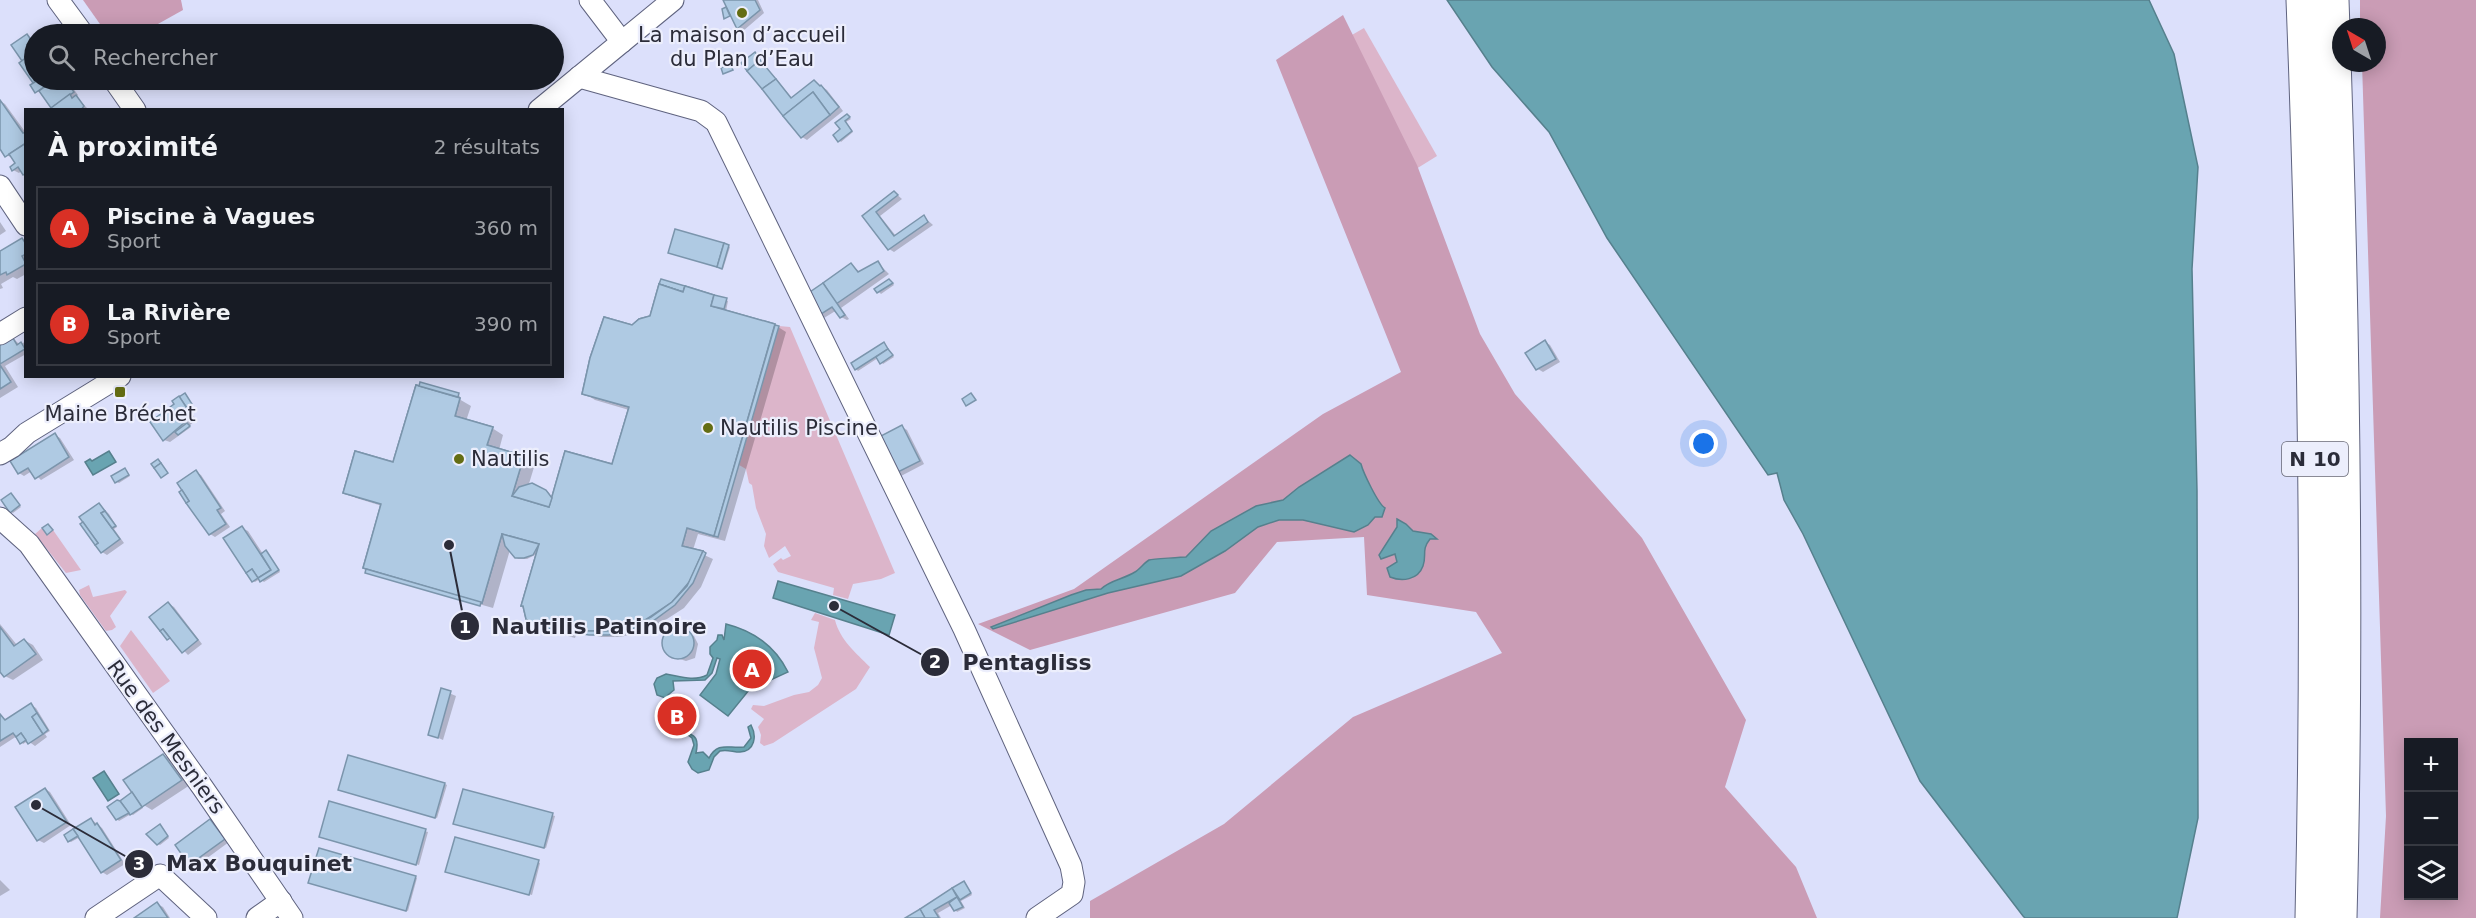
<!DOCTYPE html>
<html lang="fr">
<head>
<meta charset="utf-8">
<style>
  body { margin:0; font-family:"DejaVu Sans",sans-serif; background:#242831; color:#f1f3f6 }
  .controls { position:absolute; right:18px; bottom:18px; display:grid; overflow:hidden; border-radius:0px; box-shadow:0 3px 15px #0003 }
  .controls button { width:54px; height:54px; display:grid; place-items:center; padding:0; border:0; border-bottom:2px solid #363941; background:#171b24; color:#f1f3f6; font:30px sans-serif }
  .compass { position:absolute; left:2332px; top:18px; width:54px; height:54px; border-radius:50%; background:#171b24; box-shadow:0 3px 15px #0003; rotate:321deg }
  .you { position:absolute; left:1704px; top:444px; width:21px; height:21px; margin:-15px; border:4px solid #fff; border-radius:50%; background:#1a73e8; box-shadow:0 0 0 9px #1a73e833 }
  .badge { display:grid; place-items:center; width:39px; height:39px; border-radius:50%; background:#d93025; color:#fff; font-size:20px; font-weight:700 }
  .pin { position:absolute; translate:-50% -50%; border:3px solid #fff; box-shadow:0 2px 6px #0006 }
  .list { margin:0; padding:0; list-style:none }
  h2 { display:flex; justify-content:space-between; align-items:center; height:78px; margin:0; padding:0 24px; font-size:26px }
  h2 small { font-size:20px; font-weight:400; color:#9ea1a6 }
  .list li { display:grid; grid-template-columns:39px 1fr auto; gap:18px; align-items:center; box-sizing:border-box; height:84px; margin:0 12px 12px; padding:0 12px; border:2px solid #363941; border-radius:0px }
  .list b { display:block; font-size:22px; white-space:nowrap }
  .list p { margin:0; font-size:20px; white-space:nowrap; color:#9ea1a6 }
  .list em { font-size:20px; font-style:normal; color:#9ea1a6 }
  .icon { flex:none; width:33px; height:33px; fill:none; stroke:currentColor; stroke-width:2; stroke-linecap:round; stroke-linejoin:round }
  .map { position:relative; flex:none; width:2476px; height:918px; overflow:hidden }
  .search { position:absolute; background:#171b24; box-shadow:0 3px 15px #0003; left:24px; top:24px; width:540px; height:66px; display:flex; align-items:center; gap:15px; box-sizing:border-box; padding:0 21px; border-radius:33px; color:#9ea1a6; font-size:22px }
  .panel { position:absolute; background:#171b24; box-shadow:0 3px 15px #0003; left:24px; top:108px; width:540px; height:270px; border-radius:0px }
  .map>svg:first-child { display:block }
  .green { fill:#dcb5ca }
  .forest { fill:#ca9cb5; fill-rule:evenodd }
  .water { fill:#69a4b1; stroke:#56808d; stroke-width:1.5 }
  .shadow { fill:#0003 }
  .building { fill:#afcae3; stroke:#7b95ac; stroke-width:1.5; fill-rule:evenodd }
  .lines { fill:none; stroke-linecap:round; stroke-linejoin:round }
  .street-casing { stroke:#5f637f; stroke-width:23 }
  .highway-casing { stroke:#5f637f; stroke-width:35 }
  .street { stroke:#fff; stroke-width:21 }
  .highway { stroke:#fff; stroke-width:33 }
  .poi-dot { fill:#646d13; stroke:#eceefc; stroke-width:2 }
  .labels { text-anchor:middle; stroke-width:4.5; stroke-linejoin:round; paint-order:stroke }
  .shield { fill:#eceefc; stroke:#656674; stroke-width:1.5 }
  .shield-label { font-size:20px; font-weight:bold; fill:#2b2c39 }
  .poi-label { font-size:21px; fill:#2b2c39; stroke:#eceefc }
  .street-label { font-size:21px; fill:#2b2c39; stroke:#eceefc }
  .leader { fill:none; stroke:#2b2c39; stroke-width:2 }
  .callout-dot { fill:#2b2c39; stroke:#eceefc; stroke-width:2 }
  .mark-label { font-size:18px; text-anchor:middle; font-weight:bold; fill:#fff }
  .callout-label { font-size:22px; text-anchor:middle; font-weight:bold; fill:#2b2c39; stroke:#eceefc; stroke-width:4.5; stroke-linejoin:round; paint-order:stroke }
</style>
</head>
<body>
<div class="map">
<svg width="2476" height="918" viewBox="0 0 2476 918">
  <rect width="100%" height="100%" fill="#dce0fb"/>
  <g class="green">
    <path d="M1364,28L1437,156L1387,187L1312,58Z"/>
    <path d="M779,326L790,327L895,573L881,579L853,584L848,599L833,595L834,588L778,572L773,564L781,558L783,560L791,556L785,546L769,558L764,546L766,534L756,508L752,485L749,483L746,469L739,465Z"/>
    <path d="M42,528L47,535L53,530L81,570L66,573L35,534Z"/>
    <path d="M89,585L93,597L125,590L127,592L110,616L116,627L112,630L106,631L80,595L79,590Z"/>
    <path d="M815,613L835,620C840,640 856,653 870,667L856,689L773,743L764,746L760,743L761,735L758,727L764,719L751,709L753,705L764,706L794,695L809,692L818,685L822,678L814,648L819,622L811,620Z"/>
    <path d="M131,630L170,681L153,693L120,646Z"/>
  </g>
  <g class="forest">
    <path d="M83,0H181L183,10L140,34H107Z"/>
    <path d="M2360,0H2476V918H2380L2386,816L2362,63H2377V27H2360ZM2408,742H2454V896H2408Z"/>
    <path d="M1343,15L1417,165L1480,334L1515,394L1642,538L1746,720L1725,787L1796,867L1817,918H1090V901L1224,824L1353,717L1502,653L1476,612L1367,595L1364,537L1277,542L1235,593L1030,650L978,624L1074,589L1323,414L1401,372L1276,60Z"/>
  </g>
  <g class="water">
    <path d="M1447,0H2149L2174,54L2198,167L2192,269L2197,491L2198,818L2177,918H2025L2023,916L1920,781L1803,534L1784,500L1777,473L1768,475L1607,238L1549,132L1492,67Z"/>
    <path d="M109,451L116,462L93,475L85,462L90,459L92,461Z"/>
    <path d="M1350,455L1361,464C1363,472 1378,504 1385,508L1382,517H1375L1368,525L1354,532L1303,520H1279L1258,527L1225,551L1181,576L1108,593L993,629L991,627L1071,595L1086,590L1101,589C1110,580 1124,579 1135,572C1140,569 1144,563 1149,560C1153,559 1184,557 1186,557L1211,531L1256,506L1283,500L1299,487Z"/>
    <path d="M1397,519L1406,524L1413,531L1431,534L1437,539H1430C1421,550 1427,555 1423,566C1418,580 1402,582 1390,577L1387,568L1397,562L1395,554L1381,559L1379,555L1397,527Z"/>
    <path d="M778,581L895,615L889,635L773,598Z"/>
    <path d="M726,624C754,631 775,646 788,672L749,690L728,716L700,695L716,674L720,659L717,658L712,673L705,680L673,681L674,690L668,695L679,704C680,711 677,719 680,725C687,738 701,730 696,753L703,752L709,758C718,741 729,749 744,747L751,738L748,727L751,725C757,736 755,751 740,752C733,752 727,749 720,751L714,757L709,770L698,773L692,769L688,762L694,745L692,738L676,726L675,706L671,700L657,695L654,684L657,678L666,674C679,676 693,682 707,675L713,658L710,654V647L717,640L718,635H722L724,640Z"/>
    <path d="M104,771L119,794L108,801L93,778Z"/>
  </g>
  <g class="shadow">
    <path d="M725,0H758L764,13L743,31L738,28L732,16L725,18L726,9L730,11Z"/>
    <path d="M27,36L34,42V80H67L78,95L76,97L89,110H53L41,91L36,92L35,82L22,64Z"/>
    <path d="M755,54L793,99L815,82L827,90L843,111L807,140L802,137Z"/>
    <path d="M0,101L5,104L26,133V175L22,170L19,173L13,170L17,164L13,158L6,155L0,146Z"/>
    <path d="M849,117L851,119L846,122L853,132L841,142L839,140L842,129L837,123Z"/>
    <path d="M894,192L902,199L880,216L896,236L924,217L933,225L894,252L889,249L864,216Z"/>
    <path d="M0,222L6,231L0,235Z"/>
    <path d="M22,239L26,241V274L17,279L13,277L1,284L3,288L0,289V253Z"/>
    <path d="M728,246L730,247L723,269L670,252Z"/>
    <path d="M878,263L889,274L841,308L849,319L847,320L841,317L837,310L824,318L819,315L851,265L860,272Z"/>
    <path d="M892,282L894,285L881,294L876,289Z"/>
    <path d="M726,300L728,301L726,311L775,325L786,332L725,541L698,534L693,550L713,559L701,587L684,608L653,628L621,637H601L577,632L575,638L546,630L534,623L525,606L537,554L527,559H518L510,550L493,608L366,572L382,506L356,498L345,492L394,464L421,384L460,396L459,399L471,406L466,421L492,428L503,435L499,450L523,457L535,464L528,487L536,486L549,493L553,500L613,466L629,410L595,400L584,393L632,327Z"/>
    <path d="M10,335L20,345L26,341V354L5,366L18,387L0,398V352Z"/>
    <path d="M1545,342L1550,345L1560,362L1543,372L1538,369L1527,353Z"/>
    <path d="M884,343L894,357L883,364L878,358L858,371L856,369L853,364Z"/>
    <path d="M187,396L193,406L189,408L196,420L189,426L191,427L170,442L164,440Z"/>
    <path d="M902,427L907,430L924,464L901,476L895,473Z"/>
    <path d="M55,435L60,438L74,460L41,480L32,471L24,476L19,473Z"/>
    <path d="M125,470L130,476L119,483L117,482Z"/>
    <path d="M196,472L201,475L225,511L221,514L230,527L215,537L210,534Z"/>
    <path d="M11,495L21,507L13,513L11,512Z"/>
    <path d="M99,504L109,514L117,527L114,529L124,543L107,555L102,552Z"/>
    <path d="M242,528L248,531L263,554L268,553L280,572L264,582L260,579L255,582L253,581L226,539Z"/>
    <path d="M169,604L174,607L202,644L188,655L173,639H168L151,617Z"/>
    <path d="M0,624L17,645L24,640L33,645L43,660L13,680L5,676L0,669Z"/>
    <path d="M679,629L694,636L698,644L695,658L686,661L670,656L663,643L670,631Z"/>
    <path d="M442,690L456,696L443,740L430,734Z"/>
    <path d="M31,705L36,708L50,731L45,734L47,737L35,746L28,741L23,744L17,736L0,747V715L7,721Z"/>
    <path d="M163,755L172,760L190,785L152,810L137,801L135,804L143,808L133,815L131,814L119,821L117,819Z"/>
    <path d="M445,784L447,785L437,818L341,791Z"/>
    <path d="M45,789L50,792L71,825L44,843L38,840L17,807Z"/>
    <path d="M464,791L555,816L546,848L457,824Z"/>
    <path d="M330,803L428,832L419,865L323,837Z"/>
    <path d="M91,819L102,828L125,864L107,875L102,872L80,837L71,842L69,841Z"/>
    <path d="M211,821L216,824L229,842L195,867L190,864Z"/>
    <path d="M162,827L169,838L160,845L158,844Z"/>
    <path d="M538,862L540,863L532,895L449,873Z"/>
    <path d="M415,877L417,878L408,911L312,884Z"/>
    <path d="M0,880L10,890L0,896Z"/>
    <path d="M964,883L972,895L961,901L965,908L957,912L952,905L938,913L941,918H908Z"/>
    <path d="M157,904L163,907L170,918H137Z"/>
  </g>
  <g class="building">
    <path d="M723,0H755L760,10L737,29Z"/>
    <path d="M726,7L730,16L724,19L722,9Z"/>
    <path d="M27,34L34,44V52L22,61L11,45Z"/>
    <path d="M34,52V80H38L33,83L19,63Z"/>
    <path d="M755,52L760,60L747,71L741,63Z"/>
    <path d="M760,60L776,79L762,89L747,71Z"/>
    <path d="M730,64L733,70L723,74L721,68Z"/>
    <path d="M776,79L791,98L814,80L820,86L821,85L839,107L830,115L813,92L783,116L762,89Z"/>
    <path d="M38,80H54L35,93L30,85Z"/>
    <path d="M54,80H65L74,92L51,108L39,91Z"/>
    <path d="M813,92L830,115L801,138L783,116Z"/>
    <path d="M70,94L72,98L76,95L84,106L81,110H52L51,108Z"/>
    <path d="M0,100L23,133L26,132V143L5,157L0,149Z"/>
    <path d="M847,114L850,117L845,121L852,131L838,142L833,135L840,129L835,123Z"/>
    <path d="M26,143V173L23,175L18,167L12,171L10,167L15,163L9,154Z"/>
    <path d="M894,191L898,195L876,212L894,236L924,215L928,222L888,250L862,216Z"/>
    <path d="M675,229L724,243L717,267L668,253Z"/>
    <path d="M22,238L26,244V254L22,256L26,264L7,275L6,272L0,275V251Z"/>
    <path d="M724,243L729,245L722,269L717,267Z"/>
    <path d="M878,261L884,271L836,304L823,283L851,263L858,272Z"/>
    <path d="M661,279L685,286L683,292L659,284Z"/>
    <path d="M889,279L893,283L877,293L874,289Z"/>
    <path d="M823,283L845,315L840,318L832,307L818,316L807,294Z"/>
    <path d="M659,284L683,292L685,286L714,295L711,306L775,324L714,536L687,528L682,546L703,551L690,581L672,602L642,622L609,631H589L566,627L564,633L533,624L526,619L523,606H521L539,544L502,534L482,603L363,568L381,504L343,493L355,451L393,462L416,385L460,398L455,416L493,427L487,445L524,456L512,496L549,507L565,451L612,464L629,407L582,394L590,358L604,317L632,325L639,319L650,316ZM631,429L642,432L631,470L620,466ZM567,512L596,520L591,538L562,530Z"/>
    <path d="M659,284L683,292L685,286L714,295L711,306L775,324L714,536L687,528L682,546L703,551L690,581L672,602L642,622L609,631H589L566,627L564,633L533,624L526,619L523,606H521L539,544L502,534L482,603L363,568L381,504L343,493L355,451L393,462L416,385L460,398L455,416L493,427L487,445L524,456L512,496L549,507L565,451L612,464L629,407L582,394L590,358L604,317L632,325L639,319L650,316Z"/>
    <path d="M714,295L727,298L724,309L711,306Z"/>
    <path d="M775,325L779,326L718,537L714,536Z"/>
    <path d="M10,333L17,345L21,342L25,349L0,364V339Z"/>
    <path d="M1545,340L1556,359L1536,370L1525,353Z"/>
    <path d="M884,342L888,349L855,370L851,363Z"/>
    <path d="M888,349L893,355L880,364L876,357Z"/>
    <path d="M0,365L11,382L0,389Z"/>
    <path d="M420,382L459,393L458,397L419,386Z"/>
    <path d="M185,393L192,404L187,408L179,397Z"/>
    <path d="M971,393L976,400L966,406L962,399Z"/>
    <path d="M179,396L192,416L163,441L150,422L174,404L172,401Z"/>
    <path d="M187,423L190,426L178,435L175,432Z"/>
    <path d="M902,425L920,461L894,474L877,438Z"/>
    <path d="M55,433L69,457L35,479L28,468L18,474L10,461Z"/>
    <path d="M158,459L161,463L154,468L151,464Z"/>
    <path d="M161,463L168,473L161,478L154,468Z"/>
    <path d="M125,468L129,475L115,483L111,476Z"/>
    <path d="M196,470L221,508L217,510L226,524L209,535L186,503L189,501L177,483Z"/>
    <path d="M532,483L546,490L552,498L549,507L512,496L519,487Z"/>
    <path d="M182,490L189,501L186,503L179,492Z"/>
    <path d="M11,493L20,505L10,513L1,500Z"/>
    <path d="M99,503L105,511L101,513L120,539L101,553L95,545L98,543L79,517Z"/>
    <path d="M105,511L116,526L112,528L101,513Z"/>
    <path d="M83,522L98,543L95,545L80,524Z"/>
    <path d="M48,524L53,530L47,535L42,528Z"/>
    <path d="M242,526L271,570L258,578L252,569L246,573L223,538Z"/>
    <path d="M502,534L539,544L533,555L524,558H515L505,546Z"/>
    <path d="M266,550L279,570L260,582L258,578L271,570L261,554Z"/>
    <path d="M703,551L706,553L693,583L675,605L653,621L627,631L609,635H589L565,631L566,627L589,631H609L635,625L651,617L672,602L687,586Z"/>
    <path d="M252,569L258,578L252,582L246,573Z"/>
    <path d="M366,569L481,602L480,606L365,573Z"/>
    <path d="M168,602L198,640L182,653L163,629L160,631L149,617Z"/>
    <circle cx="678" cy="643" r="16"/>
    <path d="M0,627L14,646L24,639L36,654L4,677L0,672Z"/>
    <path d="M163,629L170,638L167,640L160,631Z"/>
    <path d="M441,688L451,691L438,738L428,735Z"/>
    <path d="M31,703L37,713L32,717L43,734L28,744L21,733L16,737L13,733L0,741V714L5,720Z"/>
    <path d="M37,713L48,730L43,734L32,717Z"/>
    <path d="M21,733L26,740L20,744L16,737Z"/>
    <path d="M163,754L182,780L142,807L123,780Z"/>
    <path d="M348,755L445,783L435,818L338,790Z"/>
    <path d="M45,788L67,822L37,841L15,807Z"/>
    <path d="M463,789L553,813L544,848L453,824Z"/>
    <path d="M132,792L142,807L130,815L120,801Z"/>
    <path d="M117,800L120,801L129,813L116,820L107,807Z"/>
    <path d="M329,801L426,829L416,865L319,837Z"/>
    <path d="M91,818L95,825L97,823L121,860L101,873L73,829Z"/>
    <path d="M210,819L225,839L189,865L175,845Z"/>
    <path d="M160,824L168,836L157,845L146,834Z"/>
    <path d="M73,829L78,836L68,842L64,835Z"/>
    <path d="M455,837L539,860L529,895L445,872Z"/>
    <path d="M319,848L416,876L406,911L308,883Z"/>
    <path d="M964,881L971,893L960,900L952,888Z"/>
    <path d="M952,888L957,897L934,910L939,918H925L920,909Z"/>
    <path d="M957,897L963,907L954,911L949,903Z"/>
    <path d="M157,902L168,918H134Z"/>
    <path d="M920,909L925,918H905Z"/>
  </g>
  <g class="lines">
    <defs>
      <g id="street">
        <path d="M58,0L83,34"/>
        <path d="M590,0L622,42"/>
        <path d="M579,77L701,111L716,122L964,629L1071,866L1074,882L1072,894L1037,918"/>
        <path d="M114,80L135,110"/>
        <path d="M539,110L673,0"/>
        <path d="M0,186L26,225"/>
        <path d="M0,334L26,318"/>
        <path d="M0,454L12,447L27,433L120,376"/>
        <path d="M0,518L29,544L203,788L292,918"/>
        <path d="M96,918L160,875L206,918"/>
        <path d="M257,918L281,901"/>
      </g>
      <g id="highway">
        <path d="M2303,0C2315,306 2319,612 2312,918"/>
        <path d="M2332,0C2343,306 2348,612 2340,918"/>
      </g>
    </defs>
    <use href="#street" class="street-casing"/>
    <use href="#highway" class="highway-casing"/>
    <use href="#street" class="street"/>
    <use href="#highway" class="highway"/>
  </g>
  <g class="poi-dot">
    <circle cx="742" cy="13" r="6"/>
    <rect x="114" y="386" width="12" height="12" rx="3"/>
    <circle cx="708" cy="428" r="6"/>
    <circle cx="459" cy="459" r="6"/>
  </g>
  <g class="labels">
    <rect class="shield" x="2282" y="442" width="66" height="34" rx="4.5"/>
    <g class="shield-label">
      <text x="2315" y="466">N 10</text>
    </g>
    <g class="poi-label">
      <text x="742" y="42">La maison d’accueil<tspan x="742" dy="24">du Plan d’Eau</tspan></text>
      <text x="120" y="421">Maine Bréchet</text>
      <text x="720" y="435" text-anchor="start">Nautilis Piscine</text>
      <text x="471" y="466" text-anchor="start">Nautilis</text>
    </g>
    <g class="street-label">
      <text transform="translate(166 737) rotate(54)" y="7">Rue des Mesniers</text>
    </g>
  </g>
  <path class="leader" d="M449 545L465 626M834 606L935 662M36 805L139 864"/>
  <g class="callout-dot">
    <circle cx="449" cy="545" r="6"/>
    <circle cx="834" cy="606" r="6"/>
    <circle cx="36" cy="805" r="6"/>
    <circle cx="465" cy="626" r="15"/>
    <circle cx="935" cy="662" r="15"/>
    <circle cx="139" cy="864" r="15"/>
  </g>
  <g class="mark-label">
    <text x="465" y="633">1</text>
    <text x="935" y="668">2</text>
    <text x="139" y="870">3</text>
  </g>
  <g class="callout-label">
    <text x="599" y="634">Nautilis Patinoire</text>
    <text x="1027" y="670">Pentagliss</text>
    <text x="259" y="871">Max Bouquinet</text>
  </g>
</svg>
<div class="controls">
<button>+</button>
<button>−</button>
<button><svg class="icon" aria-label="layers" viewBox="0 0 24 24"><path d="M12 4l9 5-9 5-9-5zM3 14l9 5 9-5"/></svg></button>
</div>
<svg class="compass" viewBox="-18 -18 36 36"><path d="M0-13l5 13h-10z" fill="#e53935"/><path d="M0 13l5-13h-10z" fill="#9ea1a6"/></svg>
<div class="you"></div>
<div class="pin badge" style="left:752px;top:669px">A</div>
<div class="pin badge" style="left:677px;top:716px">B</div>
<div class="search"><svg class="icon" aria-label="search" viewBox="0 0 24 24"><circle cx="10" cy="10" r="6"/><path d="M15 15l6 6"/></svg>Rechercher</div>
<section class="panel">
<h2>À proximité<small>2 résultats</small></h2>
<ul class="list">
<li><span class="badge">A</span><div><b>Piscine à Vagues</b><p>Sport</p></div><em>360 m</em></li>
<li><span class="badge">B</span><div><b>La Rivière</b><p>Sport</p></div><em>390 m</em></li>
</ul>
</section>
</div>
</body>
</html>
